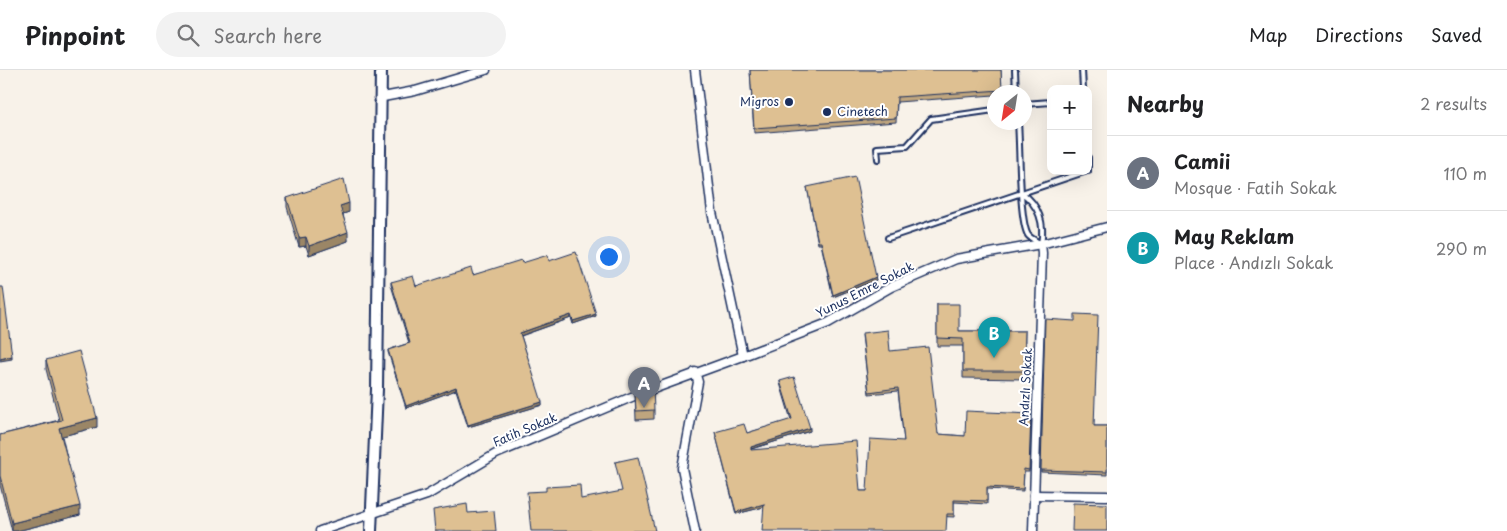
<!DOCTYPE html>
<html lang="en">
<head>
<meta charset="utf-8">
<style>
  body { margin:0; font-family:"Playpen Sans",sans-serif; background:#f2f2f2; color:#202124 }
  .controls { position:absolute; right:15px; top:15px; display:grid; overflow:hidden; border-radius:10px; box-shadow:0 5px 20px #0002 }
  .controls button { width:45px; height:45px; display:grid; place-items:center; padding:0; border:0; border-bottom:1px solid #e0e0e0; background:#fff; color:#202124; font:25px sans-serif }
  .compass { position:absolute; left:987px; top:15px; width:45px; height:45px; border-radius:50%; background:#fff; box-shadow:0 5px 20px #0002; rotate:210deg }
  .you { position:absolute; left:608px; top:186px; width:18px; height:18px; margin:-12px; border:4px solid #fff; border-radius:50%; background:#1a73e8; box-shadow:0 0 0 8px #1a73e833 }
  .badge { display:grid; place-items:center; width:32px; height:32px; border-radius:50%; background:#1a73e8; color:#fff; font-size:16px; font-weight:700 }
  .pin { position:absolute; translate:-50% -41px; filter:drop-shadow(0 1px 2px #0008) }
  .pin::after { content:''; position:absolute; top:26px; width:18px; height:15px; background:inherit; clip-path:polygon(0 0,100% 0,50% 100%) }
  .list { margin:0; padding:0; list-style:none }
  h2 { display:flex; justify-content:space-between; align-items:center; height:65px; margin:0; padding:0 20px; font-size:21px }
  h2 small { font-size:16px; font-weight:400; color:#757577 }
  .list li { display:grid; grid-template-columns:32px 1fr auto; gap:15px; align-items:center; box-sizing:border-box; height:75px; padding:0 20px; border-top:1px solid #e0e0e0 }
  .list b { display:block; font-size:19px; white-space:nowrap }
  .list p { margin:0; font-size:16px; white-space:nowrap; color:#757577 }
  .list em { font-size:16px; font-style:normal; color:#757577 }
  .icon { flex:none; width:28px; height:28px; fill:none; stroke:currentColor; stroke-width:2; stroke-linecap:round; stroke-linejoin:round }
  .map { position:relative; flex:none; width:1107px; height:461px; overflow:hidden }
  header { display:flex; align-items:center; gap:30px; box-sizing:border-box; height:70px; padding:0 25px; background:#fff; border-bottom:1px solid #e0e0e0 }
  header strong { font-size:24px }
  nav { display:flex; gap:28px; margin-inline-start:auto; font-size:18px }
  .search { width:350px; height:45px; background:#f2f2f2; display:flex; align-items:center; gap:12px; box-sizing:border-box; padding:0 18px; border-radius:28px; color:#757577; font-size:19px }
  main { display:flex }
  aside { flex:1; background:#fff }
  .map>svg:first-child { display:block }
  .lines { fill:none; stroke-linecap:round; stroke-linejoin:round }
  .service-casing { stroke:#1b2f5e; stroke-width:8 }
  .minor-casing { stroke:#1b2f5e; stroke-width:11 }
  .tertiary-casing { stroke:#1b2f5e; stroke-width:14 }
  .service { stroke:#fff; stroke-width:4 }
  .minor { stroke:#fff; stroke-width:8 }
  .tertiary { stroke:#fff; stroke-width:10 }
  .wall { fill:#bfa57e; stroke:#1b2f5e }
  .shaded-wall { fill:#9b8666; stroke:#1b2f5e }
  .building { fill:#dec092; stroke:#1b2f5e }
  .poi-dot { fill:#1b2f5e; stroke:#fff; stroke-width:2 }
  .labels { text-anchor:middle; stroke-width:4; stroke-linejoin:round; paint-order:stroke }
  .poi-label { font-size:12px; fill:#1b2f5e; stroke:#fff; text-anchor:end }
  .street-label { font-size:12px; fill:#1b2f5e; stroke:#fff }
</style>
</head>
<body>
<header>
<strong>Pinpoint</strong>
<div class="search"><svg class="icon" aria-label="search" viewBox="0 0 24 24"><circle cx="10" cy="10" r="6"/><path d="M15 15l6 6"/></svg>Search here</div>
<nav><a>Map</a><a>Directions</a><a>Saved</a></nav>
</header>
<main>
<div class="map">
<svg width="1107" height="461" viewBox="0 0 1107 461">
  <rect width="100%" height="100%" fill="#f8f2e9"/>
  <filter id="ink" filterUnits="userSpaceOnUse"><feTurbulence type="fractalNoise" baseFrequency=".02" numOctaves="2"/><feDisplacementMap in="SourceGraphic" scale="10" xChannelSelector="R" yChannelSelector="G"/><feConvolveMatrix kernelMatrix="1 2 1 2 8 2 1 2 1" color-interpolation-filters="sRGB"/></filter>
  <g filter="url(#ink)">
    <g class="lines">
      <defs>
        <g id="service">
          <path d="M1015,0L1016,22"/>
          <path d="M1082,0L1083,19"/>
          <path d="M1024,34L1051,32"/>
          <path d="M1018,52C1020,75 1019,151 1028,165C1031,169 1037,171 1041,174C1045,154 1039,135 1022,123"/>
          <path d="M1088,88V101"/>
          <path d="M878,89L877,78L907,76L931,49L994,40"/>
          <path d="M888,168L1087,101"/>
        </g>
        <g id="minor">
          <path d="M695,0L712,142L743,286L828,253L891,217L956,189L1041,174L1107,157"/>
          <path d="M383,27L415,21L486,0"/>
          <path d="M1034,425L1107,426"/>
          <path d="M320,461L427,425L496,384L634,326L743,286"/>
          <path d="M695,461L682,398L698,312L695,302"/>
          <path d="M1033,461L1042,183L1041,174"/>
        </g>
        <path id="tertiary" d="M371,461L377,319L381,0"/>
      </defs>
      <use href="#service" class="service-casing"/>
      <use href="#minor" class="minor-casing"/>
      <use href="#tertiary" class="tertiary-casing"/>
      <use href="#service" class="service"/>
      <use href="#minor" class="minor"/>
      <use href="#tertiary" class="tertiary"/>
    </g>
    <g class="wall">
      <path d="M750,0H1001L1002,22H994V25L897,32L896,52L754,63Z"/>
      <path d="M807,117L876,210L833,227L821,174H818Z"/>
      <path d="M287,128L349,142L343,144L348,171L309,185L306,176L299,177L287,137Z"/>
      <path d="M549,191L596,246L573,254L571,248L521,266L542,335L468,357L456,320L406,338L388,282V280L409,273L391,215V212L416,216L473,205L522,193Z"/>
      <path d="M937,234L959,261H1025L1024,309L963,308V276H937Z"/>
      <path d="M1045,249L1094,356H1107V405L1041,402Z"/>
      <path d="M862,265L890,281L938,364L965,366L1031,344L1029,402H1024L1023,421L987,419V434L954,432V447L763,437L736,444L715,362L747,363L791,350L780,313V311L810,361L751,379V380L860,421H867L904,371L898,321L869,324Z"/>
      <path d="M46,290L97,357L62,366L80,445L17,461H12L0,415V365L59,350L46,299Z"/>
      <path d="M635,323L654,340V349L636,350Z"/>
    </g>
    <g class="shaded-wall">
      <path d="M349,133V142L340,145V136Z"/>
      <path d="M348,162V171L309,185V176Z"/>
      <path d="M306,167V176L299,177V168Z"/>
      <path d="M876,207V210L833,227V225Z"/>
      <path d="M596,244V246L573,254V251Z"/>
      <path d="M571,245V248L520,266V263Z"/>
      <path d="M12,286V289L0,291V289Z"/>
      <path d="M456,317V320L406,338V336Z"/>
      <path d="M542,332V335L468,357V355Z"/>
      <path d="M97,348V357L59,367V358Z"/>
      <path d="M810,358V361L751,379V377Z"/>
      <path d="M764,434V437L736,444V442Z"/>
      <path d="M80,436V445L17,461H12V453Z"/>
    </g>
    <g class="building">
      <path d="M750,0H1001L1002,20L897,27L896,48L754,58Z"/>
      <path d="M855,107L876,207L833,225L821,172H818L807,117Z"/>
      <path d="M344,109L349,133L340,136L348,162L309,176L306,167L299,168L287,128Z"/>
      <path d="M576,182L596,244L573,251L571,245L520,263L542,332L468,355L456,317L406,336L388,280L410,273L391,212L413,206L416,216L471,198L473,205L521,190L522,193L548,185L549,191Z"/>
      <path d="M0,217H3L12,286L0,289Z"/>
      <path d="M937,234H959V261H1025L1024,301H963V269L937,268Z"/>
      <path d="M1075,244L1098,245L1094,356H1107V402L1041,400L1045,249L1075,251Z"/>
      <path d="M888,260L890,281L928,277L938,364L965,366L966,341L1031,344L1029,400L1024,399L1023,419L987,417V431L954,430V444H947L946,461H762L764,434L736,442L715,362L744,354L747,363L792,349L780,311L794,307L810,358L751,377V380L856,371L860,421H867L870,369L904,371L898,318L869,322L862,263Z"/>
      <path d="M79,281L97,348L59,358L80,436L12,453L0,406V365L62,350L46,290Z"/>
      <path d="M653,318L654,340L636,341L635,323Z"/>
      <path d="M638,387L655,461H531L527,422L546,421V417L580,415L581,429L622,421L615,392Z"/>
      <path d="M1073,433L1107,434V461H1072Z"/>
      <path d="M467,434L468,443L494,441L496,461H435L433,440Z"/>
    </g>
  </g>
  <g class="poi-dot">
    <circle cx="789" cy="32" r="5"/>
    <circle cx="827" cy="42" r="5"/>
  </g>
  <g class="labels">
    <g class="poi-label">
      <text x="779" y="36">Migros</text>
      <text x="837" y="46" text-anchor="start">Cinetech</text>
    </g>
    <g class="street-label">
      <text transform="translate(865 220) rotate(-27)" y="4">Yunus Emre Sokak</text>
      <text transform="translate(1026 317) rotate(-87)" y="4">Andızlı Sokak</text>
      <text transform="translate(525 360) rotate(-23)" y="4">Fatih Sokak</text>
    </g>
  </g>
</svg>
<div class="controls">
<button>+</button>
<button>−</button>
</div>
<svg class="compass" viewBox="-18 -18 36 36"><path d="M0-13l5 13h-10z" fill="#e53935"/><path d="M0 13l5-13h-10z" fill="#757577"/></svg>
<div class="you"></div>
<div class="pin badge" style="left:644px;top:338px;background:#6b7280">A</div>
<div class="pin badge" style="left:994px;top:288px;background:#0f9aa8">B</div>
</div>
<aside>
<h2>Nearby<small>2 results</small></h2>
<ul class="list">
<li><span class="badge" style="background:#6b7280">A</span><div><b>Camii</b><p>Mosque · Fatih Sokak</p></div><em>110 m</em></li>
<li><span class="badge" style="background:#0f9aa8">B</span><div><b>May Reklam</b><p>Place · Andızlı Sokak</p></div><em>290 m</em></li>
</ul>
</aside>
</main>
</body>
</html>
